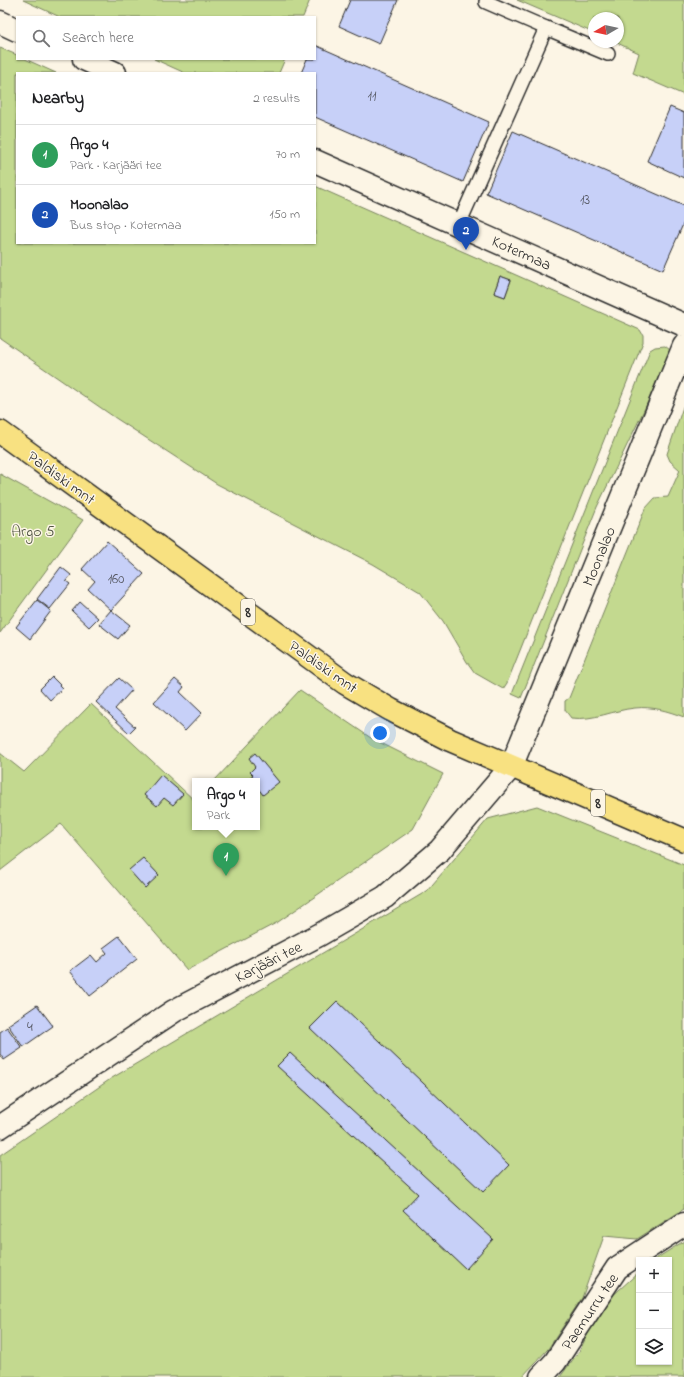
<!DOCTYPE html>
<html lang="en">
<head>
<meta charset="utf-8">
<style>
  body { margin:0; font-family:"Indie Flower",sans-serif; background:#f6f6f6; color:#202124 }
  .controls { position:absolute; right:12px; bottom:12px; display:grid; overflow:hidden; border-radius:0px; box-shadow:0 1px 3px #0004 }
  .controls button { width:36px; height:36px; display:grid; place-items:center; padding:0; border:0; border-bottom:1px solid #e0e0e0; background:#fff; color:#202124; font:20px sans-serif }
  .compass { position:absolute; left:588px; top:12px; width:36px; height:36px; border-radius:50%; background:#fff; box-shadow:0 1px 3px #0004; rotate:261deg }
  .you { position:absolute; left:380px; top:733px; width:14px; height:14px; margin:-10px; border:3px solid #fff; border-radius:50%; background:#1a73e8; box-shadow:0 0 0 6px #1a73e833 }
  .badge { display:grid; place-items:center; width:26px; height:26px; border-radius:50%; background:#2b2b2b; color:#fff; font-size:13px; font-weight:700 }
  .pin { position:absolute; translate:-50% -33px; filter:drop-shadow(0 1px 2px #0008) }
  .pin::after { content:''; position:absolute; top:21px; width:14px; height:12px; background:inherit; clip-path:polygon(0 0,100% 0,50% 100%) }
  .popup { position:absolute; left:192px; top:778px; width:68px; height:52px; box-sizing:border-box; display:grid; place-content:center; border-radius:0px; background:#fff; filter:drop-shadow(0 1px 3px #0005); font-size:13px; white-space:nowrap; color:#757577 }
  .popup b { font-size:15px; color:#202124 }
  .popup::after { content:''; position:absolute; left:50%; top:100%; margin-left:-8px; border:8px solid transparent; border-top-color:#fff }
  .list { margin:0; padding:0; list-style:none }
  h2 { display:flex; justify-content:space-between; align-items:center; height:52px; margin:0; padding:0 16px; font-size:17px }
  h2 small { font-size:13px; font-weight:400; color:#757577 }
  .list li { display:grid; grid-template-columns:26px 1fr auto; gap:12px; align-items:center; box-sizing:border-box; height:60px; padding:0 16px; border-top:1px solid #e0e0e0 }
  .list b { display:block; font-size:15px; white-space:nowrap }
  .list p { margin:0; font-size:13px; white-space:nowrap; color:#757577 }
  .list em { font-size:13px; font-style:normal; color:#757577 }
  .icon { flex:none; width:22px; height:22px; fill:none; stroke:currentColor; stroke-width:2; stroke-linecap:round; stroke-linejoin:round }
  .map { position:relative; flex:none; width:684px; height:1377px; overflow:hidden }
  .search { position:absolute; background:#fff; box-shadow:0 1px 3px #0004; left:16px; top:16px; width:300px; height:44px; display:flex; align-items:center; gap:10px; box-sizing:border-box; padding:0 14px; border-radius:0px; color:#757577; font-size:15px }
  .panel { position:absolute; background:#fff; box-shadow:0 1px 3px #0004; left:16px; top:72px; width:300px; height:172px; border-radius:0px }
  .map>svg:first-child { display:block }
  .green { fill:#c3d98f; stroke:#77825d; fill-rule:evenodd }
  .building { fill:#c7d0f8; stroke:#2b2b2b }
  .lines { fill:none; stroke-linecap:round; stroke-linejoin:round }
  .lane-casing { stroke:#2b2b2b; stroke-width:16 }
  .street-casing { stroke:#2b2b2b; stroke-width:25 }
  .primary-casing { stroke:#2b2b2b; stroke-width:25 }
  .lane { stroke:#fcf5e5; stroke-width:13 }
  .street { stroke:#fcf5e5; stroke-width:22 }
  .primary { stroke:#f8e181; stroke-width:22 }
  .labels { text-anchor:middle; stroke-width:3; stroke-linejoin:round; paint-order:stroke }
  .number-label { font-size:14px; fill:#52545e }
  .shield { fill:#fcf5e5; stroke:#6a6863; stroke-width:1 }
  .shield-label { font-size:15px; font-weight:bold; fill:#2b2b2b }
  .street-label { font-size:16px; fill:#2b2b2b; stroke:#fcf5e5 }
  .park-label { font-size:16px; fill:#515644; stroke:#fcf5e5 }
</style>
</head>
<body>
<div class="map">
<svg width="684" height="1377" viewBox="0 0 684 1377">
  <rect width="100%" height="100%" fill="#fcf5e5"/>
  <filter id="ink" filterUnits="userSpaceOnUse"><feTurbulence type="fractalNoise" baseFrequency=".025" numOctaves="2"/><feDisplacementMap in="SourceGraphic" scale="8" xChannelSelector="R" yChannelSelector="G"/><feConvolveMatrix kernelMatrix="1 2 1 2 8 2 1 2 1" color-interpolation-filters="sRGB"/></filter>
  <g filter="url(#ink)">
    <g class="green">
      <path d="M23,0H310L303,17H60Z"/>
      <path d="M517,0H684V95L633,73L639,53L615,42H618V18H594V33Z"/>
      <path d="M0,48L17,55V59H25L56,73H17V243H315V186L640,330L643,335V342L507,683L503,689L475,673L467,662L443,621L420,592L373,564L217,484L117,419L0,338ZM500,276L511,280L505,297L494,293Z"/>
      <path d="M154,59H285L279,73H185Z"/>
      <path d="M665,346L670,350L645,408L597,507L521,698L512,694L650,350L655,347Z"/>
      <path d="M684,404V717C668,711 652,706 635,708C613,710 594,721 571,718L565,710V701L569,698L645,509L655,498L668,497L680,470L670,461L667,454Z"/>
      <path d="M0,474L83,520L0,633Z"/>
      <path d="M300,690L371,738L443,774L413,829L278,922L187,970L61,824L0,871V753L24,772L91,704L195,801V827H257V781H214Z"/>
      <path d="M537,806L684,865V1209L637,1239L604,1236L582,1298L548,1349L522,1377H0V1155L112,1078L427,891L488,819Z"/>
      <path d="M684,1241V1377H560L580,1350L601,1306L639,1272V1362H669V1260H654Z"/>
    </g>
    <g class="building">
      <path d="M350,0H398L379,44L339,26Z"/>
      <path d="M315,45L489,122L463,182L315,117V73H301L307,59H315Z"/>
      <path d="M670,107L684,113V178L647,161Z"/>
      <path d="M513,131L684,206V222L663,270L486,193Z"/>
      <path d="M500,276L511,280L505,297L494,293Z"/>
      <path d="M107,541L144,574L111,610L88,589L95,581L82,569Z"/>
      <path d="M61,567L71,575L66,581L70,584L50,609L37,599Z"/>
      <path d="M37,600L51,611L30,639L16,627Z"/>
      <path d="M80,602L98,618L89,627L72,611Z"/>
      <path d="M111,610L130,625L118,639L99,624Z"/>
      <path d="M52,677L63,688L50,700L40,689Z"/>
      <path d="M119,678L132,690L115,709L135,727L129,733L96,702Z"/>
      <path d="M175,679L184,687L180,692L202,713L185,731L154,702Z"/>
      <path d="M255,753L279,782L263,795L257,787V781H252L249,778L253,775L250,772L255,767L249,758Z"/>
      <path d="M161,775L183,794L173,805L164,798L157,806L144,795Z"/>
      <path d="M143,858L159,875L145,888L129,870Z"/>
      <path d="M119,936L137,959L90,996L70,971L91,955L97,962L107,953L103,948Z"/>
      <path d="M337,1001L509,1165L483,1192L310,1028Z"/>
      <path d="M37,1005L53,1026L23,1047L8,1025Z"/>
      <path d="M7,1027L22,1048L4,1060L0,1054V1032Z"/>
      <path d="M290,1053L493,1239L466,1269L403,1210L418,1194L277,1066Z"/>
    </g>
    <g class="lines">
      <defs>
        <g id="lane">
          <path d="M546,28L608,54"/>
          <path d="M459,224L546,28L486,2"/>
        </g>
        <g id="street">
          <path d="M0,22L17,30"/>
          <path d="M84,59L115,73"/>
          <path d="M315,161L684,325"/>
          <path d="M0,1127L174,1011L319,935L385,897L440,850L511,767L684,346"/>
          <path d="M541,1377L555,1362L617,1268L684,1224"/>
        </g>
        <path id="primary" d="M0,432L345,683L391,710L450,740L684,840"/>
      </defs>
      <use href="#lane" class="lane-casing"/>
      <use href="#street" class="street-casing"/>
      <use href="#primary" class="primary-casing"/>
      <use href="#lane" class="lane"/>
      <use href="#street" class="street"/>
      <use href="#primary" class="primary"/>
    </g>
  </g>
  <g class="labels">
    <g class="number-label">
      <text x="372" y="100">11</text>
      <text x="585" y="204">13</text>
      <text x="116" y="583">160</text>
      <text x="30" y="1031">4</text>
    </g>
    <g class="shield">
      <rect x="241" y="599" width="14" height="26" rx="3"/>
      <rect x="591" y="790" width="14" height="26" rx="3"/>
    </g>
    <g class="shield-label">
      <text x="248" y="617">8</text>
      <text x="598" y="808">8</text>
    </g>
    <g class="street-label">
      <text transform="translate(522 252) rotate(24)" y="6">Kotermaa</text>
      <text transform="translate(62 477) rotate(36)" y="6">Paldiski mnt</text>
      <text transform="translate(598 556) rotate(-68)" y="6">Moonalao</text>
      <text transform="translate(324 666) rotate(35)" y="6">Paldiski mnt</text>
      <text transform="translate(268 961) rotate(-27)" y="6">Karjääri tee</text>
      <text transform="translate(589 1311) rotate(-56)" y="6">Paemurru tee</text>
    </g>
    <g class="park-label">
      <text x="33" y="536">Argo 5</text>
    </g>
  </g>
</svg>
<div class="controls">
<button>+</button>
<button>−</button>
<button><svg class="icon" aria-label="layers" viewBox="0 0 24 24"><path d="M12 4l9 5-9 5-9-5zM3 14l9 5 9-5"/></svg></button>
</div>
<svg class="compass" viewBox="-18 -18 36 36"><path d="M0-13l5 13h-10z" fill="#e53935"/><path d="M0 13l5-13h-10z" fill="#757577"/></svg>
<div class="you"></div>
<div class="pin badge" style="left:226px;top:876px;background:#2e9e5b">1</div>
<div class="popup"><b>Argo 4</b>Park</div>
<div class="pin badge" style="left:466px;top:250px;background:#1a4fb4">2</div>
<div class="search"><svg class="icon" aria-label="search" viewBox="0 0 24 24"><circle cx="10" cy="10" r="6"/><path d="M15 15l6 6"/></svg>Search here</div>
<section class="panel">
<h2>Nearby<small>2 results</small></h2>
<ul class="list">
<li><span class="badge" style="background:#2e9e5b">1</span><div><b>Argo 4</b><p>Park · Karjääri tee</p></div><em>70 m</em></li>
<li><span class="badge" style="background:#1a4fb4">2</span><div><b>Moonalao</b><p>Bus stop · Kotermaa</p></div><em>150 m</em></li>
</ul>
</section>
</div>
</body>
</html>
